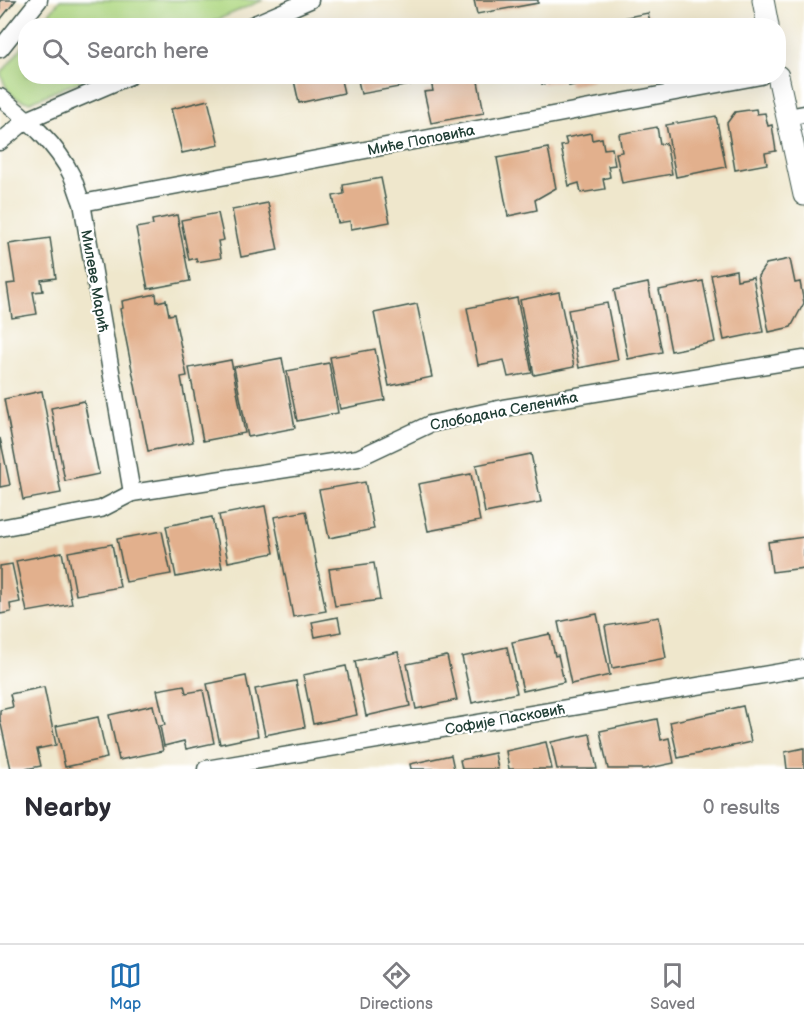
<!DOCTYPE html>
<html lang="en">
<head>
<meta charset="utf-8">
<style>
  body { margin:0; font-family:"Balsamiq Sans",sans-serif; background:#f2f2f3; color:#2b2b33 }
  .list { margin:0; padding:0; list-style:none }
  h2 { display:flex; justify-content:space-between; align-items:center; height:78px; margin:0; padding:0 24px; font-size:26px }
  h2 small { font-size:20px; font-weight:400; color:#7c7c81 }
  .icon { flex:none; width:33px; height:33px; fill:none; stroke:currentColor; stroke-width:2; stroke-linecap:round; stroke-linejoin:round }
  .map { position:relative; flex:none; width:804px; height:769px; overflow:hidden }
  .search { position:absolute; background:#fff; box-shadow:0 6px 24px #0002; left:18px; right:18px; top:18px; height:66px; display:flex; align-items:center; gap:15px; box-sizing:border-box; padding:0 21px; border-radius:24px; color:#7c7c81; font-size:22px }
  .sheet { height:174px; background:#fff }
  nav { display:flex; justify-content:space-around; align-items:center; box-sizing:border-box; height:84px; border-top:2px solid #e1e1e2; background:#fff; font-size:16px; color:#7c7c81 }
  nav a { display:grid; justify-items:center; gap:3px }
  nav .on { color:#1f6fb2 }
  .map>svg:first-child { display:block }
  .green { fill:#b0d983; stroke:#688b5c; stroke-width:1.5 }
  .building { fill:#e2b08d }
  .lines { fill:none; stroke-linecap:round; stroke-linejoin:round }
  .minor-casing { stroke:#3e564b; stroke-width:19 }
  .tertiary-casing { stroke:#3e564b; stroke-width:23 }
  .minor { stroke:#fff; stroke-width:16 }
  .tertiary { stroke:#fff; stroke-width:21 }
  .labels { text-anchor:middle; stroke-width:4.5; stroke-linejoin:round; paint-order:stroke }
  .street-label { font-size:15px; fill:#1f3d34; stroke:#fff }
</style>
</head>
<body>
<div class="map">
<svg width="804" height="769" viewBox="0 0 804 769">
  <rect width="100%" height="100%" fill="#fff"/>
  <filter id="ink" filterUnits="userSpaceOnUse"><feTurbulence type="fractalNoise" baseFrequency=".0167" numOctaves="2"/><feDisplacementMap in="SourceGraphic" scale="12" xChannelSelector="R" yChannelSelector="G"/><feConvolveMatrix kernelMatrix="1 2 1 2 8 2 1 2 1" color-interpolation-filters="sRGB"/></filter>
  <filter id="wash" filterUnits="userSpaceOnUse"><feTurbulence type="fractalNoise" baseFrequency=".008" numOctaves="4" result="noise"/><feDisplacementMap in="SourceGraphic" scale="24" xChannelSelector="R" yChannelSelector="G"/><feGaussianBlur stdDeviation="1.35" result="paint"/><feColorMatrix in="noise" values="0 0 0 0 0 0 0 0 0 0 0 0 0 0 0 0 0 1.4 0 .05"/><feComposite in="paint" operator="in"/></filter>
  <g filter="url(#wash)">
    <rect width="100%" height="100%" fill="#efe7cc"/>
    <g class="green">
      <path d="M60,0H263L205,25H40Z"/>
      <path d="M25,43L26,76L89,77L30,102C12,100 6,90 1,74Z"/>
    </g>
    <g id="blocks">
      <g class="building">
        <path d="M0,0H16L0,20Z"/>
        <path d="M474,0H538V3L477,14Z"/>
        <path d="M648,13L651,26H601L600,22Z"/>
        <path d="M293,76H340L344,93L299,103Z"/>
        <path d="M357,76H409L410,85L361,94Z"/>
        <path d="M430,76H477L484,113L431,123L424,92L433,91Z"/>
        <path d="M541,76H592L593,81L569,86L568,79L542,84Z"/>
        <path d="M208,100L219,145L182,153L171,109Z"/>
        <path d="M756,109L757,114L765,113L768,126L772,125L776,151L765,153L767,164L735,170L727,123L735,112Z"/>
        <path d="M716,116L726,167L676,177L666,125Z"/>
        <path d="M657,127L660,144L666,143L672,174L622,183L616,153L622,152L619,134Z"/>
        <path d="M591,133L592,140L602,138L604,149L612,148L615,165L608,166L610,177L603,179L605,189L581,193L579,183L569,186L561,146L567,145L565,138Z"/>
        <path d="M548,148L556,188L535,200L537,210L508,216L497,158Z"/>
        <path d="M381,178L390,222L351,229L350,221L338,223L333,196L344,194L343,185Z"/>
        <path d="M268,203L278,250L241,257L232,210Z"/>
        <path d="M218,213L224,240L218,241L221,258L197,262L196,258L189,260L181,220Z"/>
        <path d="M177,215L190,281L148,289L136,228L153,225L152,220Z"/>
        <path d="M50,238L56,278L41,280L43,291L33,292L37,314L12,318L7,284L15,283L9,244Z"/>
        <path d="M790,259L795,283L800,282L804,303L791,327L769,332L758,276L766,264Z"/>
        <path d="M736,270L737,280L753,277L763,332L724,340L711,275Z"/>
        <path d="M703,281L715,342L671,351L659,290Z"/>
        <path d="M648,283L662,352L628,359L614,290Z"/>
        <path d="M559,292L574,367L534,375L520,300Z"/>
        <path d="M156,294L157,302L166,300L169,315L174,314L187,376L181,377L193,442L148,451L120,309L123,308L122,301Z"/>
        <path d="M517,298L532,373L508,377L504,360L478,365L467,308Z"/>
        <path d="M607,303L618,360L579,368L568,310Z"/>
        <path d="M417,304L432,377L389,386L374,313Z"/>
        <path d="M375,349L385,400L340,409L330,357Z"/>
        <path d="M282,358L295,428L248,437L234,367Z"/>
        <path d="M231,360L245,433L203,441L189,368Z"/>
        <path d="M329,363L338,413L297,421L287,371Z"/>
        <path d="M42,391L61,493L23,500L4,399Z"/>
        <path d="M84,401L99,474L65,481L51,408Z"/>
        <path d="M0,438L10,485L0,487Z"/>
        <path d="M531,454L541,502L485,513L476,465Z"/>
        <path d="M471,474L480,521L428,531L418,484Z"/>
        <path d="M365,482L374,529L329,538L319,490Z"/>
        <path d="M265,506L274,553L228,562L219,515Z"/>
        <path d="M306,511L326,611L293,617L274,517Z"/>
        <path d="M212,517L222,568L176,577L166,526Z"/>
        <path d="M162,531L171,574L126,582L117,539Z"/>
        <path d="M804,537V568L772,572L768,542Z"/>
        <path d="M112,544L120,587L76,595L68,552Z"/>
        <path d="M62,552L72,604L27,612L16,561Z"/>
        <path d="M374,563L380,600L335,606L329,569Z"/>
        <path d="M12,564L20,602L10,604L11,612L0,614V566Z"/>
        <path d="M597,614L610,675L571,684L558,622Z"/>
        <path d="M338,617L341,632L315,637L312,622Z"/>
        <path d="M659,617L666,658L612,668L605,626Z"/>
        <path d="M550,634L555,656L558,655L564,682L523,691L512,642Z"/>
        <path d="M507,647L517,693L472,703L462,657Z"/>
        <path d="M398,652L410,706L366,716L355,661Z"/>
        <path d="M447,656L457,700L416,709L407,664Z"/>
        <path d="M346,666L357,715L313,724L303,675Z"/>
        <path d="M246,676L258,736L220,744L207,684Z"/>
        <path d="M296,681L305,727L265,735L255,689Z"/>
        <path d="M184,685L186,693L203,690L214,743L186,749L184,741L164,746L160,726L165,725L157,690Z"/>
        <path d="M44,687L56,745L37,749L41,766L26,769H11L0,720V710L13,707L10,694Z"/>
        <path d="M153,705L163,751L119,760L109,715Z"/>
        <path d="M743,706L751,742L678,758L670,722Z"/>
        <path d="M98,717L107,758L65,767L56,726Z"/>
        <path d="M657,719L661,740L669,738L674,763L645,769H608L600,731Z"/>
        <path d="M590,734L597,769H557L551,742Z"/>
        <path d="M546,742L552,769H509L506,751Z"/>
        <path d="M804,748V769H787L785,752Z"/>
        <path d="M495,753L498,769H462L460,760Z"/>
        <path d="M451,755L454,769H411L410,764Z"/>
      </g>
    </g>
  </g>
  <g filter="url(#ink)">
    <use href="#blocks" fill-opacity="0" stroke="#3e564b" stroke-width="1.5"/>
    <g class="lines">
      <defs>
        <g id="minor">
          <path d="M250,26L310,0"/>
          <path d="M0,49L39,0"/>
          <path d="M0,97C27,119 57,144 72,176C76,185 78,194 82,203L132,493"/>
          <path d="M788,117L804,114"/>
          <path d="M0,142L27,120L130,76"/>
          <path d="M82,203L761,76"/>
          <path d="M0,528L101,509L132,493L358,458L430,424L503,408L804,359"/>
          <path d="M206,769L804,668"/>
        </g>
        <g id="tertiary">
          <path d="M763,0L768,26"/>
          <path d="M778,76L804,195"/>
        </g>
      </defs>
      <use href="#minor" class="minor-casing"/>
      <use href="#tertiary" class="tertiary-casing"/>
      <use href="#minor" class="minor"/>
      <use href="#tertiary" class="tertiary"/>
    </g>
  </g>
  <g class="labels">
    <g class="street-label">
      <text transform="translate(421 140) rotate(-11)" y="5">Миће Поповића</text>
      <text transform="translate(95 281) rotate(80)" y="5">Милеве Марић</text>
      <text transform="translate(504 411) rotate(-11)" y="5">Слободана Селенића</text>
      <text transform="translate(505 719) rotate(-10)" y="5">Софије Пасковић</text>
    </g>
  </g>
</svg>
<div class="search"><svg class="icon" aria-label="search" viewBox="0 0 24 24"><circle cx="10" cy="10" r="6"/><path d="M15 15l6 6"/></svg>Search here</div>
</div>
<section class="sheet">
<h2>Nearby<small>0 results</small></h2>
<ul class="list">
</ul>
</section>
<nav>
<a class="on"><svg class="icon" aria-label="map" viewBox="0 0 24 24"><path d="M3 6l6-2 6 2 6-2v14l-6 2-6-2-6 2zM9 4v14M15 6v14"/></svg>Map</a>
<a><svg class="icon" aria-label="directions" viewBox="0 0 24 24"><path d="M12 3l9 9-9 9-9-9zM9 14v-3h6M13 9l2 2-2 2"/></svg>Directions</a>
<a><svg class="icon" aria-label="saved" viewBox="0 0 24 24"><path d="M7 4h10v16l-5-4-5 4z"/></svg>Saved</a>
</nav>
</body>
</html>
